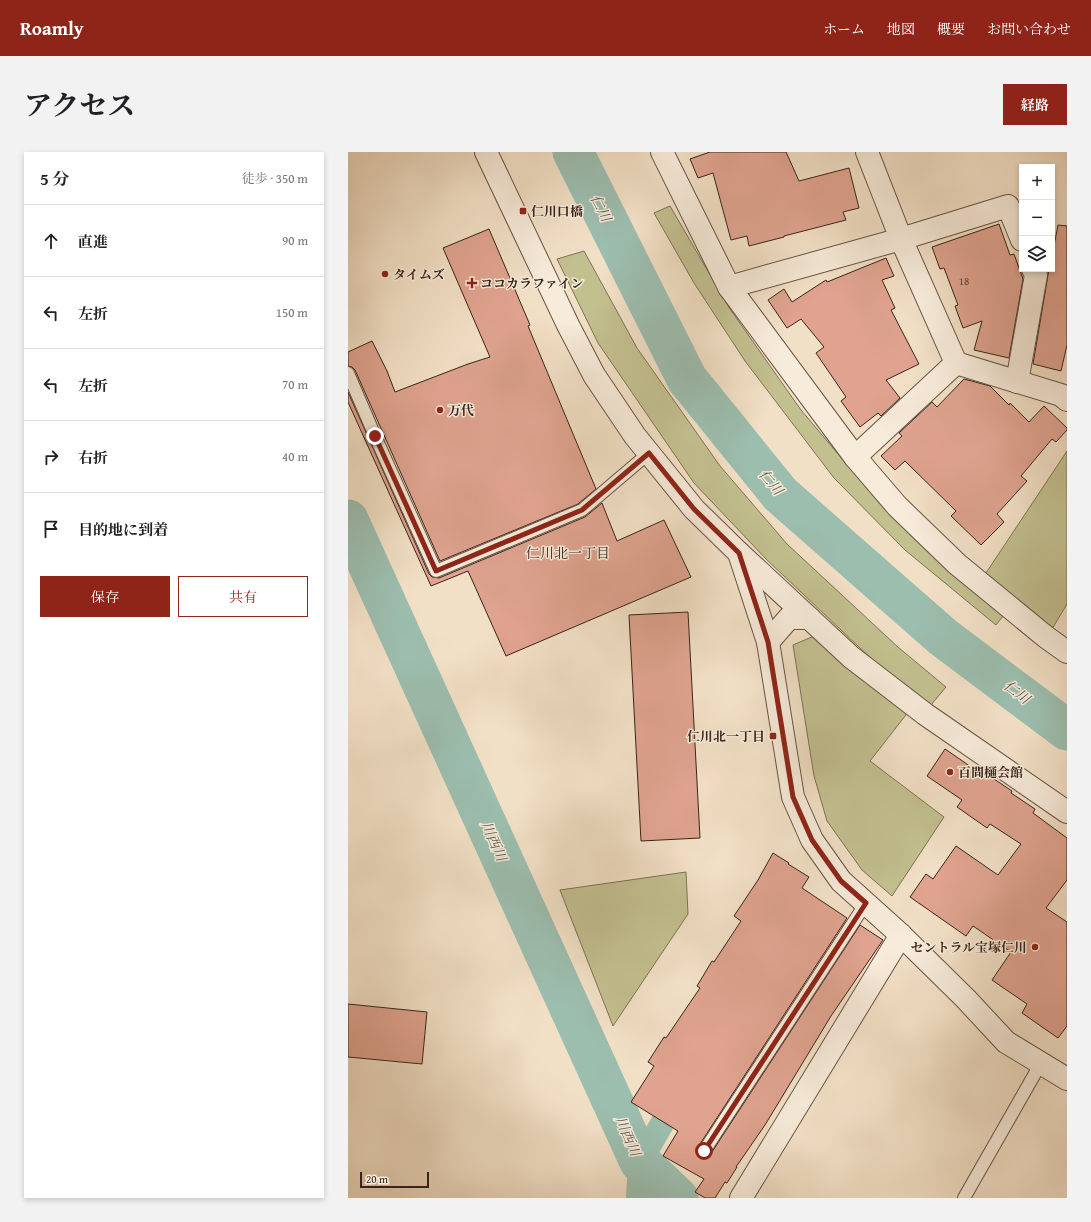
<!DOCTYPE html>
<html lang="ja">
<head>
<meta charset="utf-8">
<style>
  body { margin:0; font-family:"Gentium Book Plus","Noto Serif JP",serif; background:#f2f2f2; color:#202124 }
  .controls { position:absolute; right:12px; top:12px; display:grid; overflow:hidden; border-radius:0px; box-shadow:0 2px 6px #0003 }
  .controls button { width:36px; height:36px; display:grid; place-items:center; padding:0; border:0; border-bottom:1px solid #e0e0e0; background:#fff; color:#202124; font:20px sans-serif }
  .scale { position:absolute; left:12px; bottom:10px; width:69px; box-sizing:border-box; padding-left:4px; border:2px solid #39241b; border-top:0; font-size:11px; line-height:14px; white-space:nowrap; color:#39241b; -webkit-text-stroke:3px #f7ebda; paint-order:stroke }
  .stop { position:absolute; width:12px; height:12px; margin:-9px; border:3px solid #8f2418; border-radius:50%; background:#fff }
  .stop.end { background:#8f2418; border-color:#fff; box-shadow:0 1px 4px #0008 }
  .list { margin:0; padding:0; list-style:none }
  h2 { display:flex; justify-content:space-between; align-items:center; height:52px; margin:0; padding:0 16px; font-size:17px }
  h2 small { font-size:13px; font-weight:400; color:#757577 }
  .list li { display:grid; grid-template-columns:26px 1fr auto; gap:12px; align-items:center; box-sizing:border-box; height:72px; padding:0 16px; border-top:1px solid #e0e0e0 }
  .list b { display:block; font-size:15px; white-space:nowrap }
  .list em { font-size:13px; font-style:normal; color:#757577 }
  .actions { display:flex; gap:8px; padding:12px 16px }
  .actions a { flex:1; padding:9px 0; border:1px solid #8f2418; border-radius:0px; text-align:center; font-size:14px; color:#8f2418 }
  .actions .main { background:#8f2418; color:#fff }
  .icon { flex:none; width:22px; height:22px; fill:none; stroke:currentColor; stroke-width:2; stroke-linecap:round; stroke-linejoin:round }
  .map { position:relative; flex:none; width:719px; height:1046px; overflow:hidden; border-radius:0px }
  header { display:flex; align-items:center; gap:24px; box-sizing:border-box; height:56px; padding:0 20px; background:#8f2418; color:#fff }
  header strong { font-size:19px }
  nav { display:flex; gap:22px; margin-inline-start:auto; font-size:14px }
  .intro { display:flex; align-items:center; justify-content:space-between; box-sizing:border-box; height:96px; padding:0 24px }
  h1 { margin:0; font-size:28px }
  .button { padding:10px 18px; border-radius:0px; background:#8f2418; color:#fff; font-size:14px; font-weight:700 }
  main { display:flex; gap:24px; padding:0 24px }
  aside { flex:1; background:#fff; border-radius:0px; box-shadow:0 2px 6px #0003 }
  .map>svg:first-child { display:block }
  .green { fill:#c3c090; stroke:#7e7256 }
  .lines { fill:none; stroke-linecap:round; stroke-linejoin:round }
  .canal { stroke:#9cbeaf; stroke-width:24 }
  .river { stroke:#9cbeaf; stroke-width:41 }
  .building { fill:#dfa38f; stroke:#39241b }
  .service-casing { stroke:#675346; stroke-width:14 }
  .minor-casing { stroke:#675346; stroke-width:24 }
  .tertiary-casing { stroke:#675346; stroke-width:24 }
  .service { stroke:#f7ebda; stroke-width:12 }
  .minor { stroke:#f7ebda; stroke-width:22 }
  .tertiary { stroke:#f7ebda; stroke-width:22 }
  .route { stroke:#8f2418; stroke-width:5 }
  .poi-dot { fill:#8f2418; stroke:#f7ebda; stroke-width:1.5 }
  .labels { text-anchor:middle; stroke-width:3; stroke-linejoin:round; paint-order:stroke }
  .number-label { font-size:11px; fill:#624438 }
  .poi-label { font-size:13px; font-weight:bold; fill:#39241b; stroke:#f7ebda; text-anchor:start }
  .water-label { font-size:14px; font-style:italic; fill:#575247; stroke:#f7ebda }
  .neighbourhood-label { font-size:14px; fill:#39241b; stroke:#f7ebda }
</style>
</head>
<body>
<header>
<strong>Roamly</strong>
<nav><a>ホーム</a><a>地図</a><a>概要</a><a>お問い合わせ</a></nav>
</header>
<div class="intro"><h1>アクセス</h1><a class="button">経路</a></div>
<main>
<aside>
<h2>5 分<small>徒歩 · 350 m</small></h2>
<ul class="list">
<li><svg class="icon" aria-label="ahead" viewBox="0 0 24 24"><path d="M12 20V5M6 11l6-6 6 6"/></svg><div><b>直進</b></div><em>90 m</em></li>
<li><svg class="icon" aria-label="left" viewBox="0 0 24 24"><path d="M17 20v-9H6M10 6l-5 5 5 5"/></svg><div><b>左折</b></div><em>150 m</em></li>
<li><svg class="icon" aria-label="left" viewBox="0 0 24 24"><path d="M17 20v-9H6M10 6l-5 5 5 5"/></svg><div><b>左折</b></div><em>70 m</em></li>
<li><svg class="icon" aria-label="right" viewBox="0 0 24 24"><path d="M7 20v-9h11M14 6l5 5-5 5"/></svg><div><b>右折</b></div><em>40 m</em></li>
<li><svg class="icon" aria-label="arrive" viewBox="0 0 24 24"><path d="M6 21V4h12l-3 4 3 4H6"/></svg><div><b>目的地に到着</b></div></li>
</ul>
<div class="actions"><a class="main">保存</a><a>共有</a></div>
</aside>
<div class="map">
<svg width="719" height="1046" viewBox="0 0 719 1046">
  <rect width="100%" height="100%" fill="#f2e0c6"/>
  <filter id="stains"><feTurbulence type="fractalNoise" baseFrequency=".005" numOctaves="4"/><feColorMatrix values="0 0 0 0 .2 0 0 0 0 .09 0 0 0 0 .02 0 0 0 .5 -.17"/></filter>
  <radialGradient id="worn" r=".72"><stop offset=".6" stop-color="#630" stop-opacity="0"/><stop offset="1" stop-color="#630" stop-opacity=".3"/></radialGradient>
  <g class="green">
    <path d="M322,54L382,157L453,258L540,361L655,464L648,473L557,398L486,326L397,209L346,131L306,61Z"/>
    <path d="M236,99L289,196L372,314L439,392L551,496L598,535L583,553L529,512L418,407L346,331L250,191L209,107Z"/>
    <path d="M719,299V452L704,477L634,427Z"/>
    <path d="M466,484L561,559L522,609L596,665L544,744L514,718L479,669L466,624L445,493Z"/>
    <path d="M338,720L340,762L265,874L212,738Z"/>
  </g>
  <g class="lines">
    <path class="canal" d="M290,1046L292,1010L331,942"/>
    <g class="river">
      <path d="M225,0L339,227L432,342L595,485L719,578"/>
      <path d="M0,368L292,1010L330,1046"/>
    </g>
  </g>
  <g class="building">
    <path d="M362,0H438L451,29L501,16L511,56L495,60L498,68L436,84V85L401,94L399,84L383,88L365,21L350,26L342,7Z"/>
    <path d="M651,72L662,103L666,102L675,127L661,206L626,198L634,169L615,176L607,154L610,153L596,116L592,117L584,95Z"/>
    <path d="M710,73L719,74V193L713,219L685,212L701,117H704V104Z"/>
    <path d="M141,77L182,173L180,174L248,337L230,352L92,409L7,218L4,215L0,214V200L24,189L39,219L47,240L120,212L142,205L95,96Z"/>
    <path d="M538,106L546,124L534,128L547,156L543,158L571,212L538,228L552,246L533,264L530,261L512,275L493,249L498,245L468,201L476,195L453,167L439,176L420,148L436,137L444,150L478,128L479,130Z"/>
    <path d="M616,227L642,234L661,253L662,251L681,270L696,254L719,276V278L708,290L704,287L673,324L679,329L649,362L656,370L633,393L603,364L608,359L557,309L547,318L533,304L554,284L551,281L584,250L589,255Z"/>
    <path d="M0,240L81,422L84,425L91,426L237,365L254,351L269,389L316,368L343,425L158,504L120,419L83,434L0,250Z"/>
    <path d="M340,460L352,686L293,689L281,463Z"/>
    <path d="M597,597L632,621L634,619L664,639L663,641L687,657L685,661L719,686V728L698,756L719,770V874L710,886L674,861L679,852L644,828L663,800L625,774L618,784L562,745L578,722L585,727L608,694L650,723L673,692L642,672L639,676L609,655L614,648L579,624Z"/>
    <path d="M425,701L441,711L440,712L461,725L454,736L499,766L350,995L349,999L352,1005L356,1006L362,1003L512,773L535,788L483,864L457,907L417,973L388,1015H389L379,1031L377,1030L367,1046H357L347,1040L356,1027L315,1004L330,979L283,950L306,914L300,910L316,885L318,886L352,836L349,834L364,809L366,810L393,769L386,764L410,728Z"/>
    <path d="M0,852L79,860L74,912L0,905Z"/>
  </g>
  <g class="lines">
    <defs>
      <g id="service">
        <path d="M0,221L27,284L88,419L234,358L301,301"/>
        <path d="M356,999L518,751"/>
        <path d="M616,1046L693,911"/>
      </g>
      <g id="minor">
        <path d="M314,0L381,135L507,305L549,354L609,412L698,485L719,500"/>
        <path d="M519,0L553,87L608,211L713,243L719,248"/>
        <path d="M381,135L553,87L660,54L674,88"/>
        <path d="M669,230L688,123L685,117"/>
        <path d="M507,305L608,211"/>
        <path d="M391,401L503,505L577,562L719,660"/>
        <path d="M420,490L441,466H461"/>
        <path d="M393,1046L553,783"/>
      </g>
      <path id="tertiary" d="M138,0L220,173L246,223L287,284L346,357L391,401L420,490L445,645L464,688L493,729L553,783L618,847L658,890L719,927"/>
    </defs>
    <use href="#service" class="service-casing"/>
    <use href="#minor" class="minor-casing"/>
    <use href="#tertiary" class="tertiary-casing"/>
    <use href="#service" class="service"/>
    <use href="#minor" class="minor"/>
    <use href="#tertiary" class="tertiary"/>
  </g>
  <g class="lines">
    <path class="route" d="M27,284L88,419L234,358L301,301L346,357L391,401L420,490L445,645L464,688L493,729L518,751L356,999"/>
  </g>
  <g class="poi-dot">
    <rect x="171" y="55" width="8" height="8" rx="2"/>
    <circle cx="37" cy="122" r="4"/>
    <path d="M122 125h4v4h4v4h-4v4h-4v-4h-4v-4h4z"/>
    <circle cx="92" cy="258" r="4"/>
    <rect x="421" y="580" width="8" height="8" rx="2"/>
    <circle cx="602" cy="620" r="4"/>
    <circle cx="687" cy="795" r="4"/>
  </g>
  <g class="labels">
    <g class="number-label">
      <text x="616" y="133">18</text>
    </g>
    <g class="poi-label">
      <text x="183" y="64">仁川口橋</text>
      <text x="45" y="127">タイムズ</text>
      <text x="132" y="136">ココカラファイン</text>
      <text x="100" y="263">万代</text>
      <text x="417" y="589" text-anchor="end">仁川北一丁目</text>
      <text x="610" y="625">百間樋会館</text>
      <text x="679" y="800" text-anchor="end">セントラル宝塚仁川</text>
    </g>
    <g class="water-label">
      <text transform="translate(253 56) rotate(63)" y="5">仁川</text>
      <text transform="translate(423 330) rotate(50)" y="5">仁川</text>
      <text transform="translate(669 540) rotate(37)" y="5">仁川</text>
      <text transform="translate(146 689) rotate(66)" y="5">川西川</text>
      <text transform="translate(280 984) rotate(66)" y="5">川西川</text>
    </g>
    <g class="neighbourhood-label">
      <text x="220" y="406">仁川北一丁目</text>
    </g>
  </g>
  <rect width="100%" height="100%" filter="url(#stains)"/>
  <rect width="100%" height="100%" fill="url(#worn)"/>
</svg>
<div class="controls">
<button>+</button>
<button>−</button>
<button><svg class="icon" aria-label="layers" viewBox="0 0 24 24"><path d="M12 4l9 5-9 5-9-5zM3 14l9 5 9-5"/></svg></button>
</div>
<div class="scale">20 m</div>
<div class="stop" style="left:356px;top:999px"></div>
<div class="stop end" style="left:27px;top:284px"></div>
</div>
</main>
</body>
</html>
